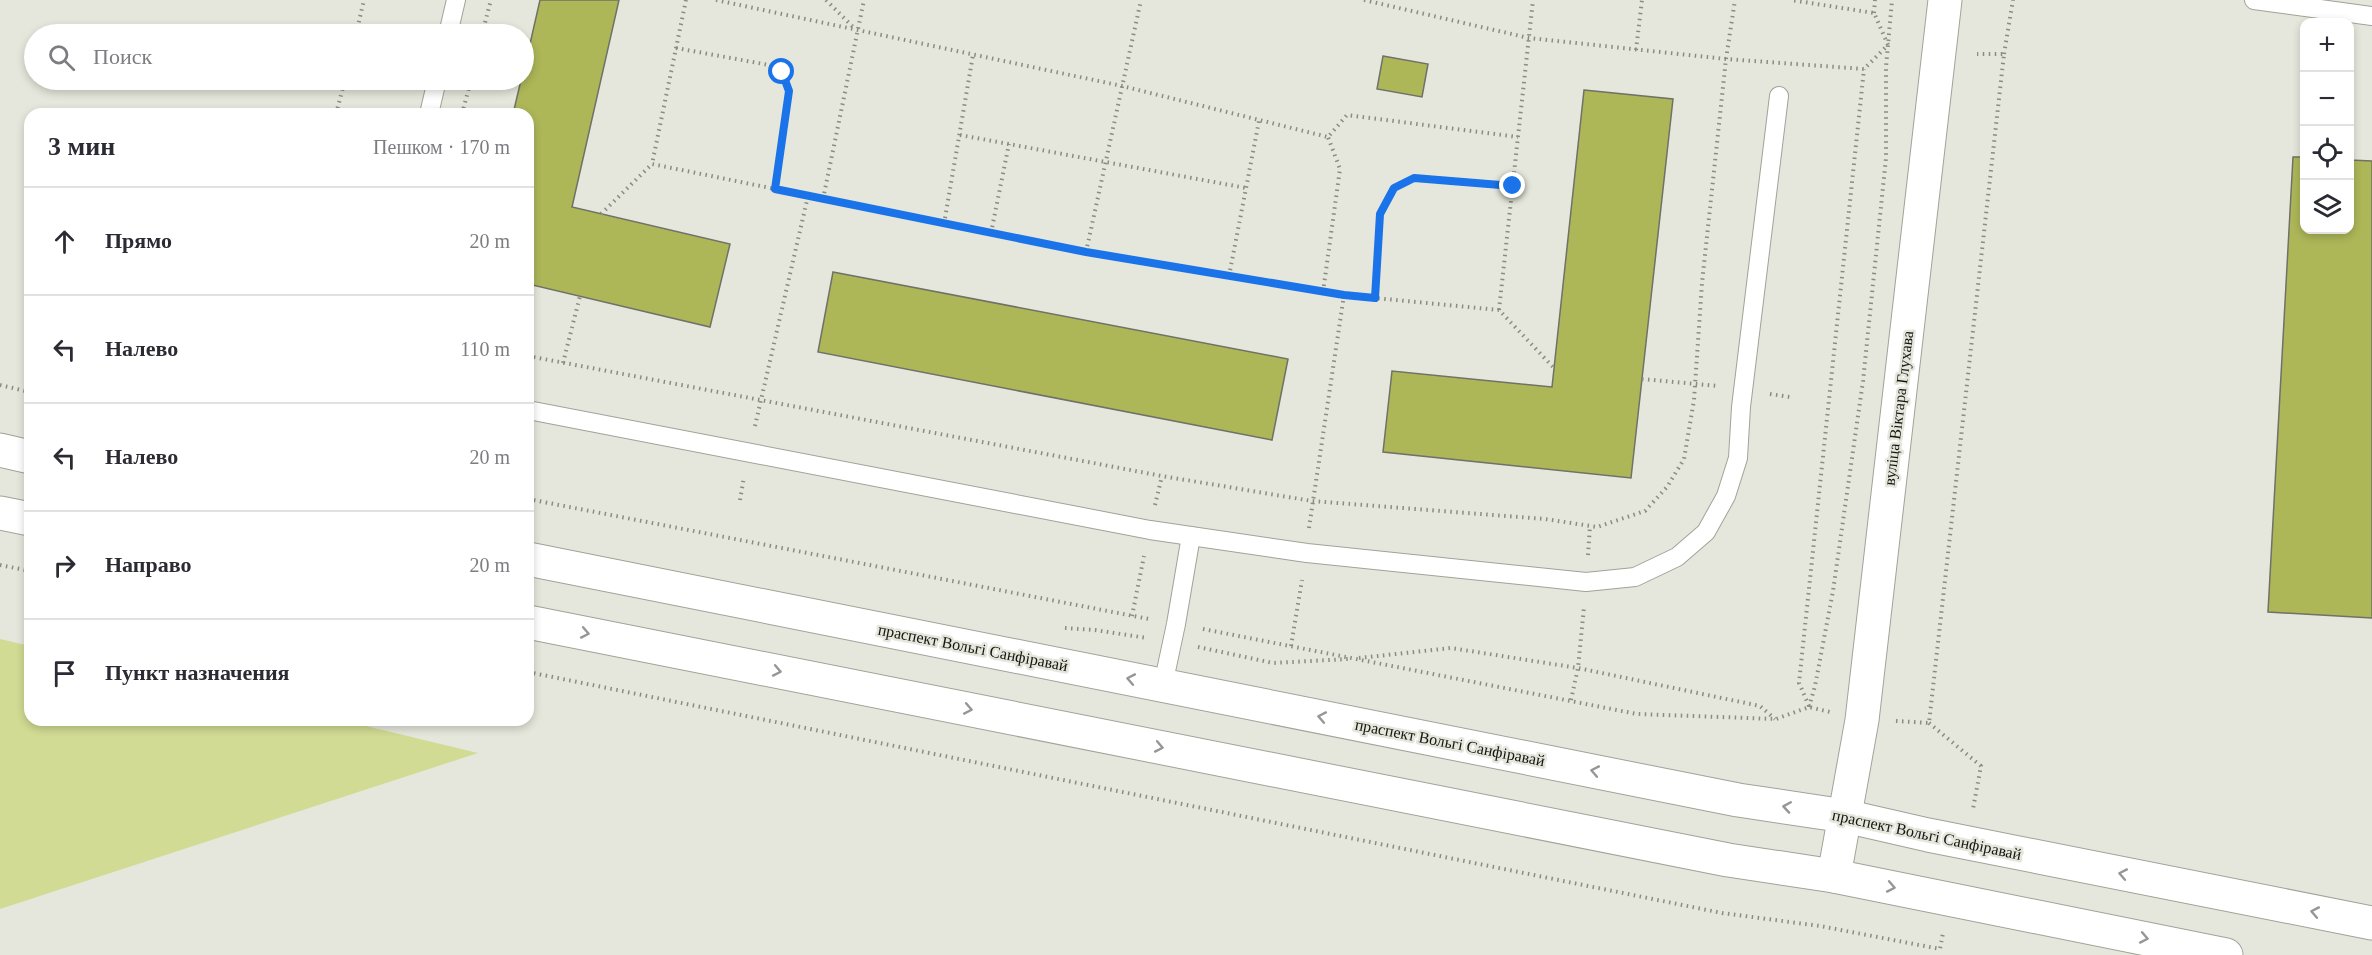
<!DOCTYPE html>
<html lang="ru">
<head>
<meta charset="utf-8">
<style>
  body { margin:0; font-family:Georgia,serif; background:#f2f2f3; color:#2b2b33 }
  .controls { position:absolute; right:18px; top:18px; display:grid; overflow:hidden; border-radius:12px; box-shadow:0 3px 9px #0003 }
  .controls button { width:54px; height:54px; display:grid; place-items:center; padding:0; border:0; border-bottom:2px solid #e1e1e2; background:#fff; color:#2b2b33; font:30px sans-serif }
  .stop { position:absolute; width:18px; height:18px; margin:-14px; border:4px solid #1a73e8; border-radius:50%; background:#fff }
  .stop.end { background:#1a73e8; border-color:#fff; box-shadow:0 2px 6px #0008 }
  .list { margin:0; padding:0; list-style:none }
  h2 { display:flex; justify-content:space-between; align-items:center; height:78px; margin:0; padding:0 24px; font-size:26px }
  h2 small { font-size:20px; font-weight:400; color:#7c7c81 }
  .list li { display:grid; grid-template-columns:39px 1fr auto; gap:18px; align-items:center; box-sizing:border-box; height:108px; padding:0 24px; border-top:2px solid #e1e1e2 }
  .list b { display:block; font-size:22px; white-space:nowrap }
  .list em { font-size:20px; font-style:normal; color:#7c7c81 }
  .icon { flex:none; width:33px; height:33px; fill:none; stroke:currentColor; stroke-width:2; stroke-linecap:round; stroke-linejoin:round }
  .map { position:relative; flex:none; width:2372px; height:955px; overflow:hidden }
  .search { position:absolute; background:#fff; box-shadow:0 3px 9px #0003; left:24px; top:24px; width:510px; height:66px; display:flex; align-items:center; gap:15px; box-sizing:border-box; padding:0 21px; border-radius:33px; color:#7c7c81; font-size:22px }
  .panel { position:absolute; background:#fff; box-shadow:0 3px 9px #0003; left:24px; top:108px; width:510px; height:618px; border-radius:18px }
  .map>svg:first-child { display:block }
  .green { fill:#d2db93 }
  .building { fill:#adb758; stroke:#707167; stroke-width:1.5 }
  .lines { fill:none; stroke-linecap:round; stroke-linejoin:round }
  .lane-casing { stroke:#a1a298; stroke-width:20 }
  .street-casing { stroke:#a1a298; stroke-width:35 }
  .path { stroke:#8a8b83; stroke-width:4; stroke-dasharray:1.5 4.5; stroke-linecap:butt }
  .lane { stroke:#fff; stroke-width:18 }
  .street { stroke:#fff; stroke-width:33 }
  .oneway { stroke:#969694 }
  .route { stroke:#1a73e8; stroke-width:8 }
  .labels { text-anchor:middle; stroke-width:5; stroke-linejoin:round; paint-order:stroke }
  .street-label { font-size:16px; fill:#151511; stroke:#e5e7dc }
</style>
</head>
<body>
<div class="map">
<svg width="2372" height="955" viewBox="0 0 2372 955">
  <rect width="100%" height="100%" fill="#e5e7dc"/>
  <path class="green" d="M0,639L30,646V720H341L478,753L0,909Z"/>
  <g class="building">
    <path d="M540,0H619L572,207L730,244L710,327L528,284V114H513L521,80H524V70Z"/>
    <path d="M1383,56L1428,64L1422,97L1377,89Z"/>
    <path d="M1584,90L1673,99L1631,478L1383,452L1392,371L1552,387Z"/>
    <path d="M2293,157H2304V230H2350V160L2372,161V618L2268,612Z"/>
    <path d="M833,272L1288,359L1272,440L818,352Z"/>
  </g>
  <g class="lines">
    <defs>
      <g id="lane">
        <path d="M2254,0L2372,16"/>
        <path d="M448,34L456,0"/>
        <path d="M429,114L437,80"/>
        <path d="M528,410L1150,530L1307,553L1586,582L1635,577L1677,557L1706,532L1726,496L1738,458L1741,407L1779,96"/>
        <path d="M1163,685L1176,624L1191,536"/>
      </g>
      <g id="street">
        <path d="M0,450L30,457"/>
        <path d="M0,513L30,519"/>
        <path d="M528,559L1738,800L1845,816L1928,835L2372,923"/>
        <path d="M528,622L1728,860L1834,876L2226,955"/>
        <path d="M1834,876L1862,720L1945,0"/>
      </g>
    </defs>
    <use href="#lane" class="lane-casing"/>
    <use href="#street" class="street-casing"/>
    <g class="path">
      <path d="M686,0L652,164L1086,252L1344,295"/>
      <path d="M716,0L1122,86L1328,137L1347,115L1518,137"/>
      <path d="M826,0L855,29"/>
      <path d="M1364,0L1529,38L1726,59L1864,69L1888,45L1874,13L1791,0"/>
      <path d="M1874,13L1875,0"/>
      <path d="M356,34L364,0"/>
      <path d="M482,34L491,0"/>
      <path d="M676,48L769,65L782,72L789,91L775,189"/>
      <path d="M1636,50L1642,0"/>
      <path d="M2004,54L2013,0"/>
      <path d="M336,114L345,80"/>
      <path d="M462,114L471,80"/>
      <path d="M960,135L1246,188"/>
      <path d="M823,199L864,0"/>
      <path d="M601,214L652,164"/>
      <path d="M944,224L973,55"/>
      <path d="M991,233L1009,144"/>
      <path d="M1086,252L1141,0"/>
      <path d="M1229,276L1259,121"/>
      <path d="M1323,292L1340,169L1328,137"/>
      <path d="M1375,298L1380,214L1394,188L1414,178L1513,186"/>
      <path d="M1499,310L1533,0"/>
      <path d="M528,356L1162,476L1312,501L1545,519L1597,527L1645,511L1667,487L1684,459L1694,400L1702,283L1726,59L1735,0"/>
      <path d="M563,363L580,296"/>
      <path d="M1642,379L1718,386"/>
      <path d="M0,385L30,392"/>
      <path d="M1770,394L1790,397"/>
      <path d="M755,426L808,196"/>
      <path d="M528,499L1149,619"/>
      <path d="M740,500L744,477"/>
      <path d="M1155,505L1162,476"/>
      <path d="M1309,528L1344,295L1499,310L1554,368"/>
      <path d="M1588,555L1590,526"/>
      <path d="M0,565L30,571"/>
      <path d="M1132,616L1144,556"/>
      <path d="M1065,628L1095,630L1147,638"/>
      <path d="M1203,629L1637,714L1776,719L1809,707L1830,712"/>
      <path d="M1291,646L1302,580"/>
      <path d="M1198,647L1273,663L1348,659"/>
      <path d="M1359,658L1451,648L1578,668L1760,706L1775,719"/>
      <path d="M528,672L1722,913L1820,926L1940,949L1943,933"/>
      <path d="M1571,700L1578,668L1584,607"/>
      <path d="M1809,706L1799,683L1864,69"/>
      <path d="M1809,707L1815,686L1833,591L1863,381L1886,158V67L1892,0"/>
      <path d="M1896,721L1929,723L2004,54H1977"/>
      <path d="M1929,723L1981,766L1973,809"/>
    </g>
    <use href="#lane" class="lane"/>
    <use href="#street" class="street"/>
  </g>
  <defs><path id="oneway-chevron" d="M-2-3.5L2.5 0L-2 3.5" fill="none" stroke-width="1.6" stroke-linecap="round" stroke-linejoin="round" transform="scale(1.5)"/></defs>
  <g class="oneway">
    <use href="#oneway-chevron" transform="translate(585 633) rotate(11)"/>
    <use href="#oneway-chevron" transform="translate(777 671) rotate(11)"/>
    <use href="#oneway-chevron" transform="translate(1131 679) rotate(-169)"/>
    <use href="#oneway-chevron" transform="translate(968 709) rotate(11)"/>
    <use href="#oneway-chevron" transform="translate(1322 717) rotate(-169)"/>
    <use href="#oneway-chevron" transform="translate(1159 747) rotate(11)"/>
    <use href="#oneway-chevron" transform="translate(1595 771) rotate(-169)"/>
    <use href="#oneway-chevron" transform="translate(1787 807) rotate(-171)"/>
    <use href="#oneway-chevron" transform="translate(2123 874) rotate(-169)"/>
    <use href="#oneway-chevron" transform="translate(1891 887) rotate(11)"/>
    <use href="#oneway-chevron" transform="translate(2315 912) rotate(-169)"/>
    <use href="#oneway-chevron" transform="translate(2144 938) rotate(11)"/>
  </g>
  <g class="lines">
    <path class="route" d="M782,72L789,91L775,189L1086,252L1344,295L1375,298L1380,214L1394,188L1414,178L1513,186"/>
  </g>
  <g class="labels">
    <g class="street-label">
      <text transform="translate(1898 408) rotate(-83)" y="6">вуліца Віктара Глухава</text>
      <text transform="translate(973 647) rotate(11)" y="6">праспект Вольгі Санфіравай</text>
      <text transform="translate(1450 742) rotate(11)" y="6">праспект Вольгі Санфіравай</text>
      <text transform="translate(1927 834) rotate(12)" y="6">праспект Вольгі Санфіравай</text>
    </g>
  </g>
</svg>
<div class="controls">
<button>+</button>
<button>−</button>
<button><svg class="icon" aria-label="locate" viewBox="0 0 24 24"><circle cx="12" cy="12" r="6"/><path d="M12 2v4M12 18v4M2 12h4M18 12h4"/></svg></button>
<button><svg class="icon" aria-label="layers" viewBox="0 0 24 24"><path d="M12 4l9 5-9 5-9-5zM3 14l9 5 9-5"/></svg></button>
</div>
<div class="stop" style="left:782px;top:72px"></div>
<div class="stop end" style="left:1513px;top:186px"></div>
<div class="search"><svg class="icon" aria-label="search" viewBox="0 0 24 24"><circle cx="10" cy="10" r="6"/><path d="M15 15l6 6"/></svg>Поиск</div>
<section class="panel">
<h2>3 мин<small>Пешком · 170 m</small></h2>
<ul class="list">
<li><svg class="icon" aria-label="ahead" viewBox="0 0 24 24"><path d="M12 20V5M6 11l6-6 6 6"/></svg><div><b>Прямо</b></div><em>20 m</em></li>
<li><svg class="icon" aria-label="left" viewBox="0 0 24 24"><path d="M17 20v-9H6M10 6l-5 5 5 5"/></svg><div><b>Налево</b></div><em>110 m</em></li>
<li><svg class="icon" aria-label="left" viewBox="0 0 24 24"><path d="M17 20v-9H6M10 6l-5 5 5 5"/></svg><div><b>Налево</b></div><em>20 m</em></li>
<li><svg class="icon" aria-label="right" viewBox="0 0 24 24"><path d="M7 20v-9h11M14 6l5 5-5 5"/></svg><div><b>Направо</b></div><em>20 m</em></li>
<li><svg class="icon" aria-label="arrive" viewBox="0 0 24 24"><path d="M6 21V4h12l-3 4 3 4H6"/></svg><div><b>Пункт назначения</b></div></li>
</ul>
</section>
</div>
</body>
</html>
